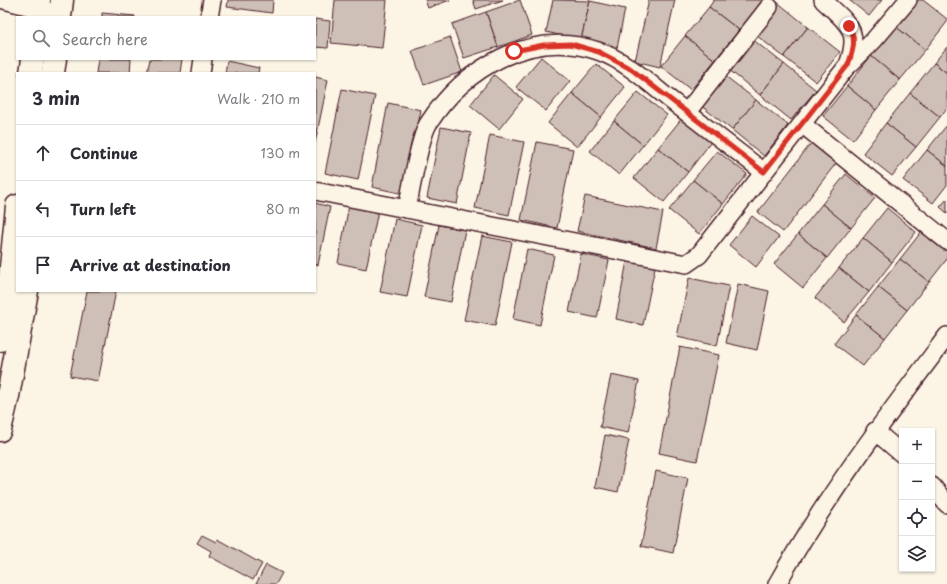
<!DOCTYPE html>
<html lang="en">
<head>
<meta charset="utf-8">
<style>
  body { margin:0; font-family:"Playpen Sans",sans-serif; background:#f2f2f3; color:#2b2b33 }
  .controls { position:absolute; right:12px; bottom:12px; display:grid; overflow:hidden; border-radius:0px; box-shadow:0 1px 3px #0004 }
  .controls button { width:36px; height:36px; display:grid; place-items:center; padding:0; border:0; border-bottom:1px solid #e1e1e2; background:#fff; color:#2b2b33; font:20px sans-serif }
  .stop { position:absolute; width:12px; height:12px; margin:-9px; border:3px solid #d93025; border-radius:50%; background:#fff }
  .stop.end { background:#d93025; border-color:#fff; box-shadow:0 1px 4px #0008 }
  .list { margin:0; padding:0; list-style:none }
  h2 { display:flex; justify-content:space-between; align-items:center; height:52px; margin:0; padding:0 16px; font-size:17px }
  h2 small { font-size:13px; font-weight:400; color:#7c7c81 }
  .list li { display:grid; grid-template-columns:26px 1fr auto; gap:12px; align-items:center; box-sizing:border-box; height:56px; padding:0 16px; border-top:1px solid #e1e1e2 }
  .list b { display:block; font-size:15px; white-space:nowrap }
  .list em { font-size:13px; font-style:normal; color:#7c7c81 }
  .icon { flex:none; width:22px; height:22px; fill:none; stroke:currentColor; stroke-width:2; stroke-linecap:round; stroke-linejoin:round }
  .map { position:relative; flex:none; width:947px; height:584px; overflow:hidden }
  .search { position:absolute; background:#fff; box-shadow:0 1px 3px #0004; left:16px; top:16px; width:300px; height:44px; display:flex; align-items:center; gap:10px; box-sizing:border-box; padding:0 14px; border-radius:0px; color:#7c7c81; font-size:15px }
  .panel { position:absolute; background:#fff; box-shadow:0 1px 3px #0004; left:16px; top:72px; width:300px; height:220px; border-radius:0px }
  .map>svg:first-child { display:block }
  .building { fill:#cfc0b7; stroke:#4a1f2b }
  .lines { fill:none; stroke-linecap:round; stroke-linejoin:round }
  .minor-casing { stroke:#4a1f2b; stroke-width:20 }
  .secondary-casing { stroke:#4a1f2b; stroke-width:25 }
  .minor { stroke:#fcf5e5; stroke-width:17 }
  .secondary { stroke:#fcf5e5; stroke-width:22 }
  .route { stroke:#d93025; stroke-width:5 }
</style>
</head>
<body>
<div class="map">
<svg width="947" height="584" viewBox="0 0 947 584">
  <rect width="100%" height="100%" fill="#fcf5e5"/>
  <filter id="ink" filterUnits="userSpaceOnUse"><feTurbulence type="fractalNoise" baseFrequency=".025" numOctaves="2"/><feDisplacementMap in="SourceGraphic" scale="8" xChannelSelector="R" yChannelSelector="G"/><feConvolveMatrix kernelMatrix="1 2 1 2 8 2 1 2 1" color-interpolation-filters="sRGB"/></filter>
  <g filter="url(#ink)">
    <g class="building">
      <path d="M228,0H273L272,13L227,7Z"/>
      <path d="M335,0H387L382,48L331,43Z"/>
      <path d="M425,0H450L428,8Z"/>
      <path d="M473,0H503L476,9Z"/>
      <path d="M520,0L532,35L498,47L486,12Z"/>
      <path d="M553,0L590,1L581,40L546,32Z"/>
      <path d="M649,0H675L660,67L635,61Z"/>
      <path d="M714,0H763L739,30L709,7Z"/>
      <path d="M849,0H882L869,16Z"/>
      <path d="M916,0H923L947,19V22L925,50L895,26Z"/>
      <path d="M590,1L625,9L617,48L581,40Z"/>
      <path d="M776,1L808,27L784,57L752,32Z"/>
      <path d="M709,7L739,30L715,60L685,36Z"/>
      <path d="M486,12L498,47L464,58L452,24Z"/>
      <path d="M102,13L135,16V17H102Z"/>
      <path d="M315,19L330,21L328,48L315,47Z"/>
      <path d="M895,26L925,50L900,80L871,56Z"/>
      <path d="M808,27L840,52L816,82L784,57Z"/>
      <path d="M685,36L715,60L691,90L661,66Z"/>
      <path d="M450,37L462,72L424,85L412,51Z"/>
      <path d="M752,39L784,64L760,95L728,69Z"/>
      <path d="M947,47V73L934,63Z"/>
      <path d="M871,56L900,80L876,110L847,86Z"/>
      <path d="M541,57L570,81L546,111L516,87Z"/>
      <path d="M98,59H131L130,73H96Z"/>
      <path d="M150,59H182L180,73H147Z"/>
      <path d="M227,61L259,68L258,73H225Z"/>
      <path d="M934,63L947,73V108L940,117L910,93Z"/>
      <path d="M596,64L625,87L601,117L572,93Z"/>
      <path d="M784,64L816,90L791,120L760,95Z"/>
      <path d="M494,75L523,99L499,129L470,105Z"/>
      <path d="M724,75L756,100L732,130L700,105Z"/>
      <path d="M315,77L328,80L315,143Z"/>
      <path d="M847,86L876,110L853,140L823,116Z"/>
      <path d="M342,89L375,96L358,180L325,173Z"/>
      <path d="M638,92L667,115L643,145L614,121Z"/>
      <path d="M572,93L601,117L577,147L548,123Z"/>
      <path d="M910,93L940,117L916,147L886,123Z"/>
      <path d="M756,100L788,125L764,156L732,130Z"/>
      <path d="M388,103L421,110L404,194L372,187Z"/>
      <path d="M682,118L711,142L688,172L658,148Z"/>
      <path d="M614,121L643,145L619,175L590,151Z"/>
      <path d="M886,123L916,147L892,176L863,153Z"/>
      <path d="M947,125V166L927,150Z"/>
      <path d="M441,127L471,133L457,204L427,198Z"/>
      <path d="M490,135L524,142L509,215L475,208Z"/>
      <path d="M537,142L573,149L557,228L521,220Z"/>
      <path d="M812,142L837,162L783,232L758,212Z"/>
      <path d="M658,148L688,172L664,202L634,178Z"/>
      <path d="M927,150L947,166V185L933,203L903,180Z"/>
      <path d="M717,151L747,174L723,204L693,180Z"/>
      <path d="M846,174L875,198L851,228L822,204Z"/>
      <path d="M693,180L723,204L699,234L669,210Z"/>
      <path d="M585,196L663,212L656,248L577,231Z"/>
      <path d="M947,199V213L940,207Z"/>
      <path d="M315,203L330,207L318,265L315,264Z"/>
      <path d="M822,204L851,228L827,258L798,234Z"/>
      <path d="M349,205L378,211L366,269L338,263Z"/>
      <path d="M887,208L916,232L892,262L863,238Z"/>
      <path d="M752,216L779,237L756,267L729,245Z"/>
      <path d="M395,219L422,225L407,297L380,292Z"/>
      <path d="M439,225L465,230L451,302L424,297Z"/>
      <path d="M922,231L947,250V259L929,282L900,259Z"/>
      <path d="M798,234L827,258L803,288L774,264Z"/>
      <path d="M482,236L512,242L495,326L464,320Z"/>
      <path d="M863,238L892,262L869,292L839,268Z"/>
      <path d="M527,249L554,255L540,325L513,319Z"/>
      <path d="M581,254L609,260L597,318L569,312Z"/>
      <path d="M900,259L929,282L907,310L878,287Z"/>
      <path d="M627,261L655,267L643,325L616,319Z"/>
      <path d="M839,268L869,292L844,322L815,298Z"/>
      <path d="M689,278L729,286L717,346L677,337Z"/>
      <path d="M738,284L769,291L757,350L726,343Z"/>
      <path d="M878,287L907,310L885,338L856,315Z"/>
      <path d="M87,291H116L98,381L70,376Z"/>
      <path d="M856,315L885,338L863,366L834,344Z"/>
      <path d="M680,347L719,355L697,461L659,453Z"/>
      <path d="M611,375L639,381L628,433L600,427Z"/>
      <path d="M605,435L629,440L618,492L595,487Z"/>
      <path d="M656,471L688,478L673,553L641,546Z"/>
      <path d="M202,535L216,542L217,539L262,564L253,580L209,556L211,551L197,543Z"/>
      <path d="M266,565L282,573L276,584H256Z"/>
    </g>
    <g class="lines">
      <defs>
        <g id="minor">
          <path d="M4,0L50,12"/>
          <path d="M209,17L212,0"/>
          <path d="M849,65L874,40L908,0"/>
          <path d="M201,73L203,59"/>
          <path d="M687,112L769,7"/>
          <path d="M802,124L947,241"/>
          <path d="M315,191L686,264L699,255L848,65C861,29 848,24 823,0"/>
          <path d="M407,209C411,190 419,140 428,124C464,68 531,28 598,51C624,60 647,81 668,98C700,123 732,147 764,172"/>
          <path d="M875,431L902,454"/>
          <path d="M932,486L947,504"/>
          <path d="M777,584C826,496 887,416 947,336"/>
        </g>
        <g id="secondary">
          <path d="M37,17L39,0"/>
          <path d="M60,17L62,0"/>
          <path d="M31,73L33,59"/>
          <path d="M53,73L55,59"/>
          <path d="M0,340L10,277L17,206"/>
          <path d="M0,430L8,396L27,291"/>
        </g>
      </defs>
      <use href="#minor" class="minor-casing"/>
      <use href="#secondary" class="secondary-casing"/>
      <use href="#minor" class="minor"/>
      <use href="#secondary" class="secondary"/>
    </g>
  </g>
  <g class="lines" filter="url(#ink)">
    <path class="route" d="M514,51L544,45L571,44L599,52L631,69L764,172L848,65C853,51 857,39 849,26"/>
  </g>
</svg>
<div class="controls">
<button>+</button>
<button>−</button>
<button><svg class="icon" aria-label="locate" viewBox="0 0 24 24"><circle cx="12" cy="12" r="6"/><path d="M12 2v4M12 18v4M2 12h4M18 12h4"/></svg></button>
<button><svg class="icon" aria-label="layers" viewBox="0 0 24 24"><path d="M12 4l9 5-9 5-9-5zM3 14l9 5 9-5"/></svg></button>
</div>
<div class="stop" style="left:514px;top:51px"></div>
<div class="stop end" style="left:849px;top:26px"></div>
<div class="search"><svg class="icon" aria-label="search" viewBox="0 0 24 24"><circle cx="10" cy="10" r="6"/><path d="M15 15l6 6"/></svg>Search here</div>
<section class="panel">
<h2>3 min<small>Walk · 210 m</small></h2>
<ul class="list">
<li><svg class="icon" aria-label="ahead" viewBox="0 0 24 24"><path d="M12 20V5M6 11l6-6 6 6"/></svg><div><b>Continue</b></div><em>130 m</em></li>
<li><svg class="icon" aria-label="left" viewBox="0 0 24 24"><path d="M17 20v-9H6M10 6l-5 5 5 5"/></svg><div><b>Turn left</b></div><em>80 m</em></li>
<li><svg class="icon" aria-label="arrive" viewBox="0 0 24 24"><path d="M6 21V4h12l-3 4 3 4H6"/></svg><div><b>Arrive at destination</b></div></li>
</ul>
</section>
</div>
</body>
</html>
